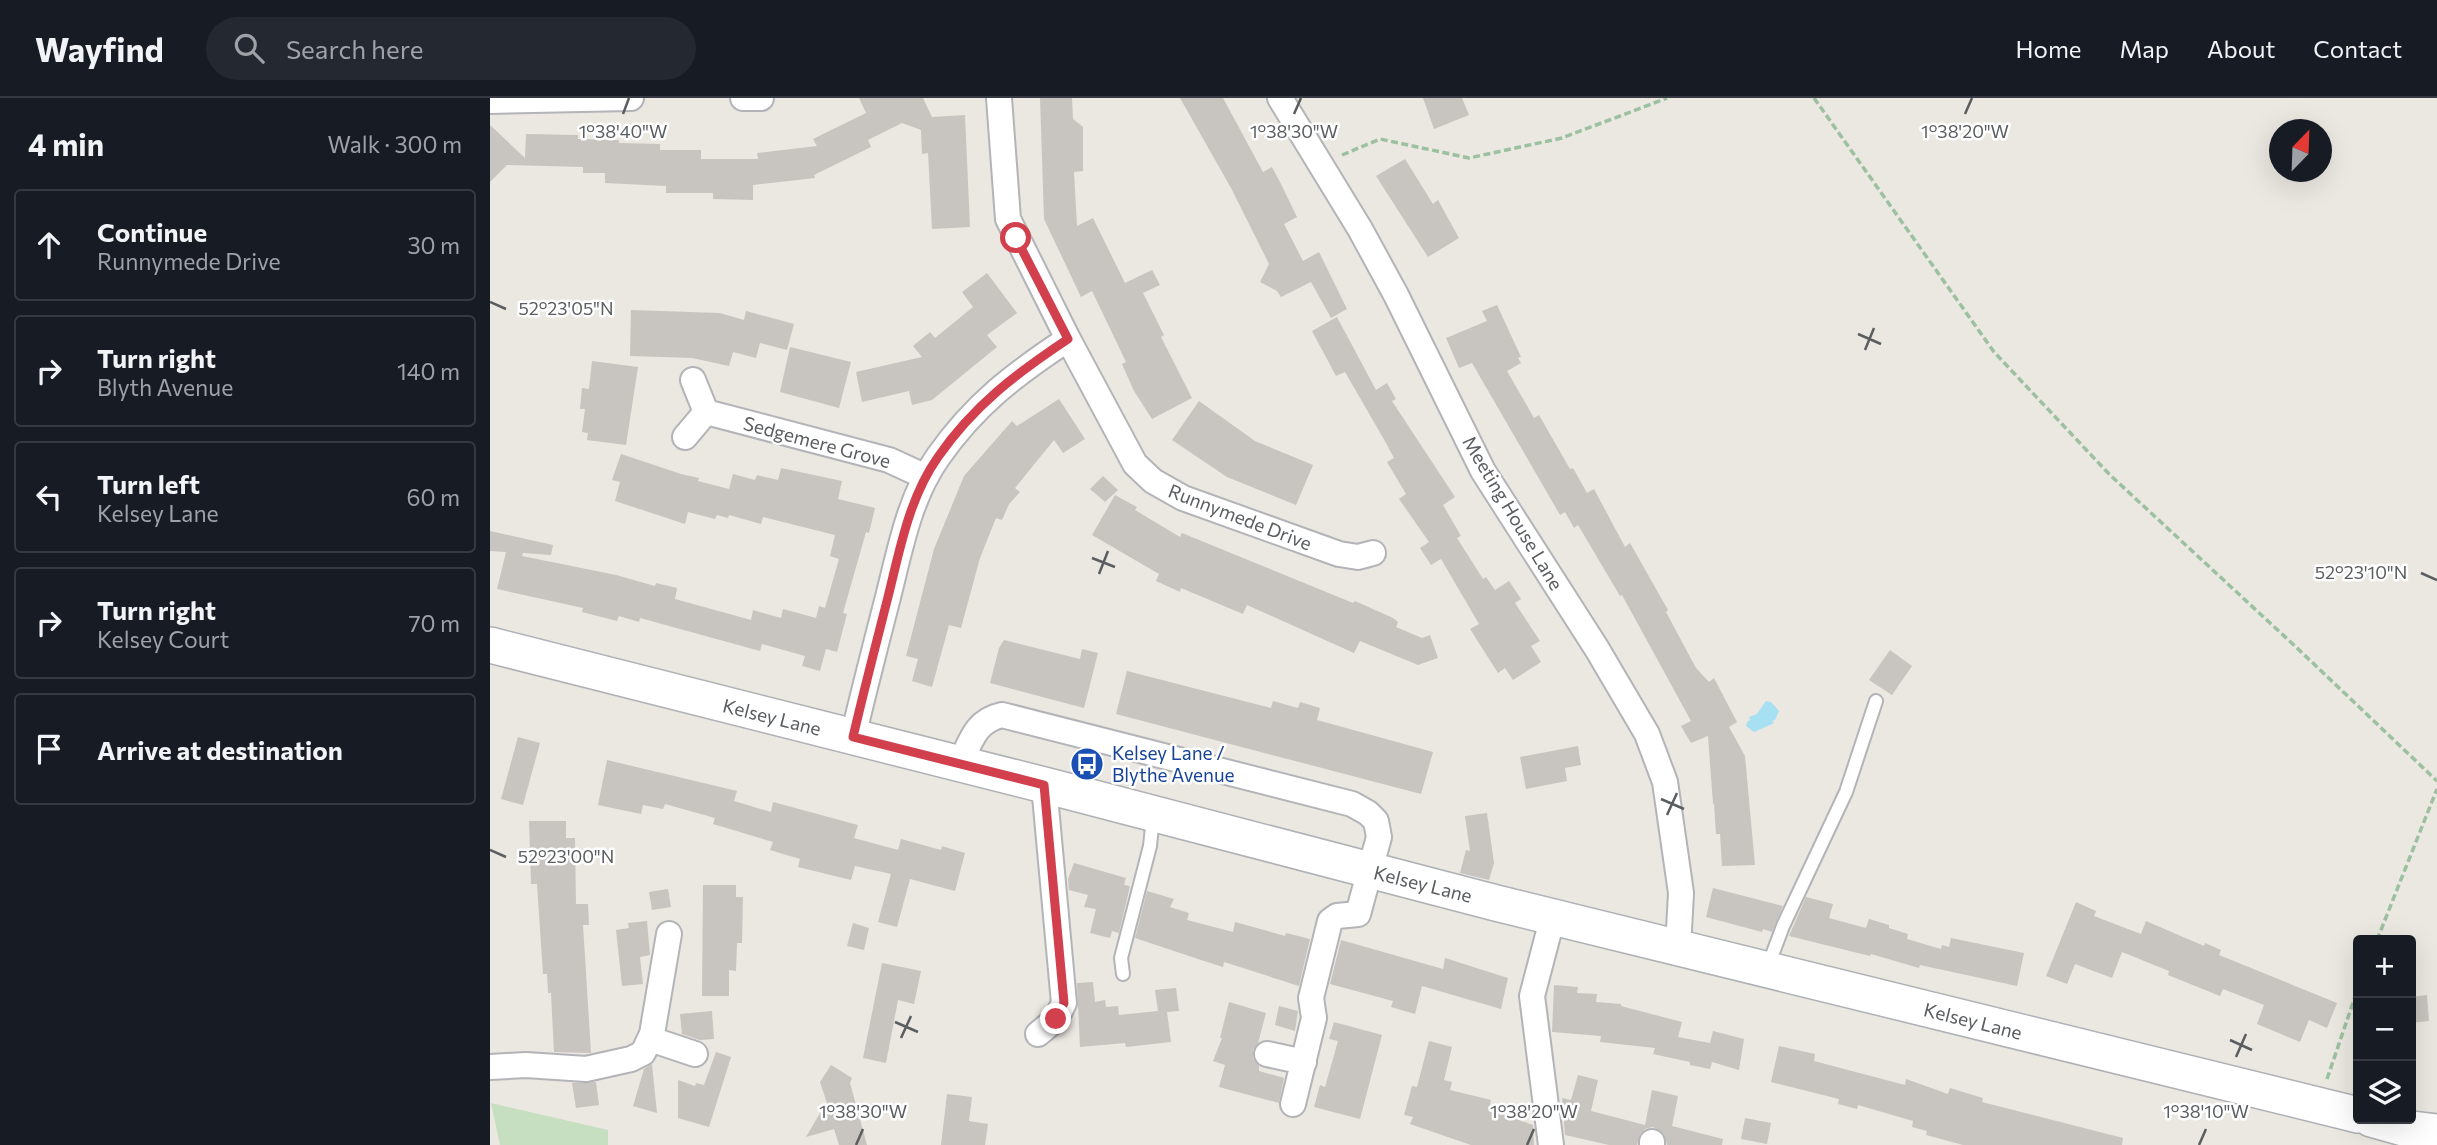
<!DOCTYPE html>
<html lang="en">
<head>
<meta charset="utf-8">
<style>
  body { margin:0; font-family:Commissioner,sans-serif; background:#242831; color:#f1f3f6 }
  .controls { position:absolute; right:21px; bottom:21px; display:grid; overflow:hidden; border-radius:7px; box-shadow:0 7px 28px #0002 }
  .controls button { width:63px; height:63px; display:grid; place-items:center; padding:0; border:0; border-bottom:2px solid #363941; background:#171b24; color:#f1f3f6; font:35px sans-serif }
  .compass { position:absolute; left:1779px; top:21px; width:63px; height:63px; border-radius:50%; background:#171b24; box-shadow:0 7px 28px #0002; rotate:23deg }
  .stop { position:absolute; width:21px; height:21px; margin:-16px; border:5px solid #d2404e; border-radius:50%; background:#fff }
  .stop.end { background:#d2404e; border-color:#fff; box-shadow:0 2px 7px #0008 }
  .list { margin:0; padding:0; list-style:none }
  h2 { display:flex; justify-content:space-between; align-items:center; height:91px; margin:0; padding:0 28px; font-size:30px }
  h2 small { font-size:23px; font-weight:400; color:#9ea1a6 }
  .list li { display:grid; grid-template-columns:46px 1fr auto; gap:21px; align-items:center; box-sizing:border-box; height:112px; margin:0 14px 14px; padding:0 14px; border:2px solid #363941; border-radius:7px }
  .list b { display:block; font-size:26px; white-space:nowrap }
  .list p { margin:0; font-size:23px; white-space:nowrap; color:#9ea1a6 }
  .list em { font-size:23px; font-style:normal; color:#9ea1a6 }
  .icon { flex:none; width:38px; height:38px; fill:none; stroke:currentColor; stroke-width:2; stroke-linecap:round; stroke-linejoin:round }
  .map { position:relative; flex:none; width:1947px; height:1047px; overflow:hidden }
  header { display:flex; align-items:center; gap:42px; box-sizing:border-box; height:98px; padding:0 35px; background:#171b24; border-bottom:2px solid #363941 }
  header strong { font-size:33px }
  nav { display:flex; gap:38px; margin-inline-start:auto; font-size:24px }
  .search { width:490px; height:63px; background:#242831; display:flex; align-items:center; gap:18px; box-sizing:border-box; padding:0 24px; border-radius:38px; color:#9ea1a6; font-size:26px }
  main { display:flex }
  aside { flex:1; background:#171b24 }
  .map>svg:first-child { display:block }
  .green { fill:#c6dfc0 }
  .water { fill:#a8e0f3 }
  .building { fill:#c8c4c0 }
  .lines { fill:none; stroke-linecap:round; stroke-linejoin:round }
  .service-casing { stroke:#b2b4b7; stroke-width:16 }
  .minor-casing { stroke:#b2b4b7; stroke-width:28 }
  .secondary-casing { stroke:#aeb2b5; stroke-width:38 }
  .path { stroke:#9cc1a0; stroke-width:3.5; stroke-dasharray:7 3.5; stroke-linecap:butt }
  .service { stroke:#fff; stroke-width:12 }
  .minor { stroke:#fff; stroke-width:24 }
  .secondary { stroke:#fff; stroke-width:35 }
  .route { stroke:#d2404e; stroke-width:9 }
  .ticks { fill:none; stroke:#5a5e60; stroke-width:2.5 }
  .labels { text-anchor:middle; stroke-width:5; stroke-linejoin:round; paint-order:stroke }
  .street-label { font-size:19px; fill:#5a5e60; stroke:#fff }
  .transit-label { font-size:19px; fill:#164399; stroke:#fff; text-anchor:start }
  .ticks-label { font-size:18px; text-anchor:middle; fill:#5a5e60; stroke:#fff; stroke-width:5; stroke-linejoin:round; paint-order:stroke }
</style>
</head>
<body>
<header>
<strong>Wayfind</strong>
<div class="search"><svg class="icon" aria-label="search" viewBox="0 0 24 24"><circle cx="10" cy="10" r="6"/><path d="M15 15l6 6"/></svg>Search here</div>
<nav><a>Home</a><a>Map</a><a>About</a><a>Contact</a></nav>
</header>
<main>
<aside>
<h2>4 min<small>Walk · 300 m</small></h2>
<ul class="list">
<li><svg class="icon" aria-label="ahead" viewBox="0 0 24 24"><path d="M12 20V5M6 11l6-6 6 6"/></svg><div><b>Continue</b><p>Runnymede Drive</p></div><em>30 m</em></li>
<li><svg class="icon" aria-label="right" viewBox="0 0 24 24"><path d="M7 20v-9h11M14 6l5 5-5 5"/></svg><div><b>Turn right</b><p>Blyth Avenue</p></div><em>140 m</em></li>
<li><svg class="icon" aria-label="left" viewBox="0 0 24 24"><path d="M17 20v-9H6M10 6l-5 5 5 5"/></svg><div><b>Turn left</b><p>Kelsey Lane</p></div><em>60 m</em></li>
<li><svg class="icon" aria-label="right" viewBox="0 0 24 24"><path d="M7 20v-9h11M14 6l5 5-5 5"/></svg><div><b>Turn right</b><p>Kelsey Court</p></div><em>70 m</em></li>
<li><svg class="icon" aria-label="arrive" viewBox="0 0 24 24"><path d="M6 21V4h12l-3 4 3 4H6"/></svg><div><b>Arrive at destination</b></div></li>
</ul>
</aside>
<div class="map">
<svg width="1947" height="1047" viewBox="0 0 1947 1047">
  <rect width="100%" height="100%" fill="#ebe7e1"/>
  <path class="green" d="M1,1005L118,1032V1047H10Z"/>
  <path class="water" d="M1276,603L1281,604L1289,613L1285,622L1282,623L1284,625L1264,634L1256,628L1257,624L1260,622L1259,619L1267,616Z"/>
  <g class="building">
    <path d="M369,0H433L442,19L475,17L480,129L442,131L438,55L432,56L431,32L412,25L378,42L381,49L324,77L325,80L263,87V102L223,101V95H176V88L115,85V75H93V69L17,67L0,84V27L35,60L36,36L88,37V41L129,42V45L170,46V52H211V61H268L267,55L327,48L323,41L376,15Z"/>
    <path d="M550,0H582L583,21L593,29V73L584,74L587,128L603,120L635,185L662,172L670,187L653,195L674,237L671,239L702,300L662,321L644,293L632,266L636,264L602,193L591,199L554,121Z"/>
    <path d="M690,0H733L773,74L782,69L791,86L807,119L794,126L813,163L829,154L857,211L841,220L821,184L791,199L787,193L770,184L779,166L741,90Z"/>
    <path d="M933,0H972L979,17L944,31Z"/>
    <path d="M915,61L943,106L948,102L969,140L938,159L886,78Z"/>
    <path d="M497,175L527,215L497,237L507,249L442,302L422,307L419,293L372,304L366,274L432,259L423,248L440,234L445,240L483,209L472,194Z"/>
    <path d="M1007,207L1031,259L1028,260L1031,265L1017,273L1044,320L1049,317L1080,371L1083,370L1097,395L1104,391L1135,449L1140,445L1178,512L1176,514L1206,570L1219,584L1224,580L1247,624L1239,629L1255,658L1265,767L1232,768L1230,736H1226L1224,706H1223L1218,638L1201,645L1191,628L1201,623L1132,497L1130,498L1088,427L1084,430L1075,414L1070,417L982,265L969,270L956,240L997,223L992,213Z"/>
    <path d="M141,212L230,215L254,222L256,213L304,226L297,252L270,245L266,260L243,254L239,268L202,260L140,258Z"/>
    <path d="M847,219L886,292L897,285L906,301L902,303L965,399L953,407L971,438L967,440L993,481L996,479L1005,492L1019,483L1031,501L1025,505L1050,543L1041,548L1051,564L1023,582L1015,570L1008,575L980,531L989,526L951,461L941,467L930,450L939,444L909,401L916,396L897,364L904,360L896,345L855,274L846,278L822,233Z"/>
    <path d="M300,249L361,264L349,310L290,294Z"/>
    <path d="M102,263L148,269L136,347L97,342L98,335L92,334L95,311H90L92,290L99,291Z"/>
    <path d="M569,301L595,341L573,355L564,342L525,390L530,394L519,406L512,422L506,420L490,460L471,530L459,527L442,589L422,583L428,561L416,558L444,451L474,378L522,323L527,328Z"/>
    <path d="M709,303L765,343L823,367L806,407L737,379L682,342Z"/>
    <path d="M131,356L191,376L209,380L208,383L239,391L243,376L265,382L267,377L288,382L291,370L352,383L348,401L385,410L379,435L376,434L353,515L357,516L347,554L336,551L330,573L312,568L315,558L272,546L270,553L150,520L149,524L129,518L127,523L92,514L93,510L7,491L16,454L0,453V433L63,447L61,457L33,455L32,458L126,477L165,488L166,485L187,490L185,501L261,522L263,512L291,520L293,511L326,520L329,508L335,510L349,461L340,458L345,437L273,419L271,426L239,417L238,420L227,417L225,421L198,414L195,426L125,403L130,384L122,382Z"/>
    <path d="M613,378L628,392L615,404L600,391Z"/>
    <path d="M625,397L647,409L645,412L690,439L692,435L863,505L865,503L903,520L908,524L906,529L932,540L940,537L948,560L928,567L870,543L864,555L757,507L753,516L691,490L690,494L666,483L669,476L602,437Z"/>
    <path d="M514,542L590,561L592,551L608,555L594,610L500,585L509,550Z"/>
    <path d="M1400,552L1422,568L1402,597L1379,582Z"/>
    <path d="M637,573L781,610L783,603L808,610L810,604L830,610L827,622L943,654L931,696L626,616Z"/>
    <path d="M28,639L50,645L33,707L11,701Z"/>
    <path d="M1088,648L1091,667L1075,670L1077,683L1036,691L1030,659Z"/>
    <path d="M117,662L247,693L244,703L281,714L283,704L368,727L364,740L408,752L411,741L451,752L452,748L475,755L465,793L420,781L407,829L388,824L401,776L365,768L361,782L308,769L310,761L280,752L283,744L223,726L225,720L175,706L173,711L153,707L151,716L108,707Z"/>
    <path d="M997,715L1004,765L999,782L970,775L976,752L980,753L975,718Z"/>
    <path d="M39,723H76V740H85L86,806H98L99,827H93L101,955L64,954L61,895H58L57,876H53L47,786H41Z"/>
    <path d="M584,765L636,780L634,787L640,788L629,835L622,833L620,840L600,835L606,811L594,809L598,797L579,792L578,781Z"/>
    <path d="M213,787H246V799H253L252,845H247L246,873L239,872V898H212Z"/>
    <path d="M1223,790L1293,808L1282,834L1273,831L1272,834L1216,819Z"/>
    <path d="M178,791L181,809L162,812L159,794Z"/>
    <path d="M657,793L684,801L680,809L699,815L697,822L743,834L745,824L795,838L796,835L820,841L809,888L734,864L733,869L711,862L645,840Z"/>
    <path d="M1316,799L1343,806L1339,820L1376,830L1379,821L1399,827V830L1418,836L1417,841L1451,851L1452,847L1459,849L1461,840L1534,855L1527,888L1430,867L1429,870L1381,856L1380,858L1299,838Z"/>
    <path d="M1586,804L1606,813L1604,818L1651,836L1656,823L1714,848L1715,845L1731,852L1729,857L1847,905L1837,930L1819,922L1810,944L1767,926L1774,907L1733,891L1730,898L1678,877L1679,873L1632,854L1622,880L1585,866L1577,886L1556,878Z"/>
    <path d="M157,823L160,857L150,859L153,886L132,888L126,832L139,830L138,825Z"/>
    <path d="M363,825L379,830L374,852L357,848Z"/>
    <path d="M851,842L953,871L955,860L1018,880L1011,911L932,888L925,916L901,909L903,903L840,886Z"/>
    <path d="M392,865L431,873L424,906L408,902L396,965L373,960Z"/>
    <path d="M603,884L605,904L615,902L616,909L628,908L629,917L668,913L665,892L686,890L689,913L677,914L681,944L636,949L635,945L590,949L587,885Z"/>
    <path d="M1064,887L1088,889L1087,895L1107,896L1106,904L1131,906V908L1192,924L1188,939L1220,945L1223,933L1254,941L1249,972L1222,964L1220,971L1200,967V964L1163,956L1165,950L1110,944L1111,938L1062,934Z"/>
    <path d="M1937,897L1939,923L1921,925V899Z"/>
    <path d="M739,904L776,915L768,945L763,952V960L769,968V973L794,980L789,1005L729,989L735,967L723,963L732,940H730Z"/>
    <path d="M789,908L808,913L805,933L785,927Z"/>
    <path d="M222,913L224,941L210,942L192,936L190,916Z"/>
    <path d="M844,924L892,937L870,1021L824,1009L830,987L835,989L848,943L839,941Z"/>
    <path d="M939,943L962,949L954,982L962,984L960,992L1001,1002L999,1011L1043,1027L1044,1047H981L920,1026L923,1019L914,1017L922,988L927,989Z"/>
    <path d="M1289,948L1325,956L1324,963L1415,987L1416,981L1458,996L1460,990L1493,1000L1492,1004L1633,1040L1632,1047H1473L1436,1037L1437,1033L1422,1029L1423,1023L1368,1007L1367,1011L1348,1006L1349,1001L1281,984Z"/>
    <path d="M226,954L241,959L219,1029L188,1020V982L205,988L206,985L214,987Z"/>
    <path d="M162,966L167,1015L143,1008L154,971Z"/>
    <path d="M341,967L362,980L360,985L377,1047H349L344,1031L316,1039L330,1015L340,1014L330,984Z"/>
    <path d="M1088,977L1108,982L1101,1013L1155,1027L1162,992L1188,998L1182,1028L1233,1041L1232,1047H1177L1174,1036L1163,1029L1155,1031L1150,1036L1147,1047H1119L1075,1037L1072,1000L1081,1002Z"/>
    <path d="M106,984L109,1007L86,1010L82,985Z"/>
    <path d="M457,996L482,999L479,1023L498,1026L495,1047H451Z"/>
    <path d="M1255,1020L1281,1025L1277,1046L1251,1041Z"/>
  </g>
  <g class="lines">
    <defs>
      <g id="service">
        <path d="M1278,868L1293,828L1356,694L1386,603"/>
        <path d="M633,876L631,860L660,748L663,719"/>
      </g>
      <g id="minor">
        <path d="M253,0H271"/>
        <path d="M509,0L518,121L578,241L645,366L663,383L693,400L849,456L868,459L883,455"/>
        <path d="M790,0L870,131L906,197L993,373L1107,551L1157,636L1175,684L1186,760L1191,795L1188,850"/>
        <path d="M0,3L141,0"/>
        <path d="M216,314L399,362L436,379"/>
        <path d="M195,339L216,314L203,282"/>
        <path d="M363,639C374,592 386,546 398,499C410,452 419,400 448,359C485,306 525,276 578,241"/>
        <path d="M470,666C481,643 485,623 512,617L862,706L878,715L886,723L889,739L868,816L847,818L840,823L821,900L824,920L803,1006"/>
        <path d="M548,936L566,921L574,905L554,687"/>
        <path d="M160,941L205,956"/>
        <path d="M777,956L814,964"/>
        <path d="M0,969L36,967L96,971L141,961L153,955L162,936L179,836"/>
        <path d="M1061,1047L1042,898L1063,818"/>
        <path d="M1162,1047V1044"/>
      </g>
      <g id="secondary">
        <path d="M0,547L554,687L1006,805L1868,1017"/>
        <path d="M1881,1021L1913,1030L1947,1034"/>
      </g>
    </defs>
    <use href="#service" class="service-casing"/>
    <use href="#minor" class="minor-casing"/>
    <use href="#secondary" class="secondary-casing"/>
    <g class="path">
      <path d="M1324,0L1504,254L1620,377L1806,549L1947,683"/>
      <path d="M852,57L890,41L979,60L1072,40L1177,0"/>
      <path d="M1887,842L1947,691"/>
      <path d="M1837,981L1868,890"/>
    </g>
    <use href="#service" class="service"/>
    <use href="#minor" class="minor"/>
    <use href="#secondary" class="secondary"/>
  </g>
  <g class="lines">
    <path class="route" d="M526,140L578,241C527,275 484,307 448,359C419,400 410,451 398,499C386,546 374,592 363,639L554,687L574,905L566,921"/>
  </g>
  <path class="ticks" d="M133,16L139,0M804,16L811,0M1475,16L1482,0M0,204L16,211M1368,236L1391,246M1375,252L1384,230M602,460L625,469M1931,475L1947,482M609,476L618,453M1171,701L1194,711M1177,717L1187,695M0,752L16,759M405,924L428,934M411,940L421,918M1740,942L1762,952M1746,959L1756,936M366,1047L373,1031M1037,1047L1044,1031M1709,1047L1716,1031"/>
  <defs>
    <symbol id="bus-disc" viewBox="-11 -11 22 22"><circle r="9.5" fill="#1a4fb4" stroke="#fff"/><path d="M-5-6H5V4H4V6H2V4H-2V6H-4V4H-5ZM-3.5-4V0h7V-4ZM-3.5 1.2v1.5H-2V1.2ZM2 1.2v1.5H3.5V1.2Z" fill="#fff"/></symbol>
  </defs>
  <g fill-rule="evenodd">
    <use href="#bus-disc" x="578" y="647" width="38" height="38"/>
  </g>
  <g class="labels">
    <g class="street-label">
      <text transform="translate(327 344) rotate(15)" y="7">Sedgemere Grove</text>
      <text transform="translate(1023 415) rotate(59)" y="7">Meeting House Lane</text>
      <text transform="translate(750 419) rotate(21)" y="7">Runnymede Drive</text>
      <text transform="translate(282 619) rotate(14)" y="7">Kelsey Lane</text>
      <text transform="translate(933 786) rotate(14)" y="7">Kelsey Lane</text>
      <text transform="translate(1483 923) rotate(14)" y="7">Kelsey Lane</text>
    </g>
    <g class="transit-label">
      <text x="622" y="662">Kelsey Lane /<tspan x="622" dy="22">Blythe Avenue</tspan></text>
    </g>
  </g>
  <g class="ticks-label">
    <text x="133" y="40">1°38'40"W</text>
    <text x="804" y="40">1°38'30"W</text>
    <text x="1475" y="40">1°38'20"W</text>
    <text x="76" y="217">52°23'05"N</text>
    <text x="1871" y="481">52°23'10"N</text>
    <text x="76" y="765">52°23'00"N</text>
    <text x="373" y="1020">1°38'30"W</text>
    <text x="1044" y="1020">1°38'20"W</text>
    <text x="1716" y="1020">1°38'10"W</text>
  </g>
</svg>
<div class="controls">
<button>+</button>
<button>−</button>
<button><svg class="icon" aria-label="layers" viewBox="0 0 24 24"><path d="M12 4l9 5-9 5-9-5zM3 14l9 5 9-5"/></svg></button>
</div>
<svg class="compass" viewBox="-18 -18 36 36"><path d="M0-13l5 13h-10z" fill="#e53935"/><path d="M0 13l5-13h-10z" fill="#9ea1a6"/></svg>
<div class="stop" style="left:526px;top:140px"></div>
<div class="stop end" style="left:566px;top:921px"></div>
</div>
</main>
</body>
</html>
